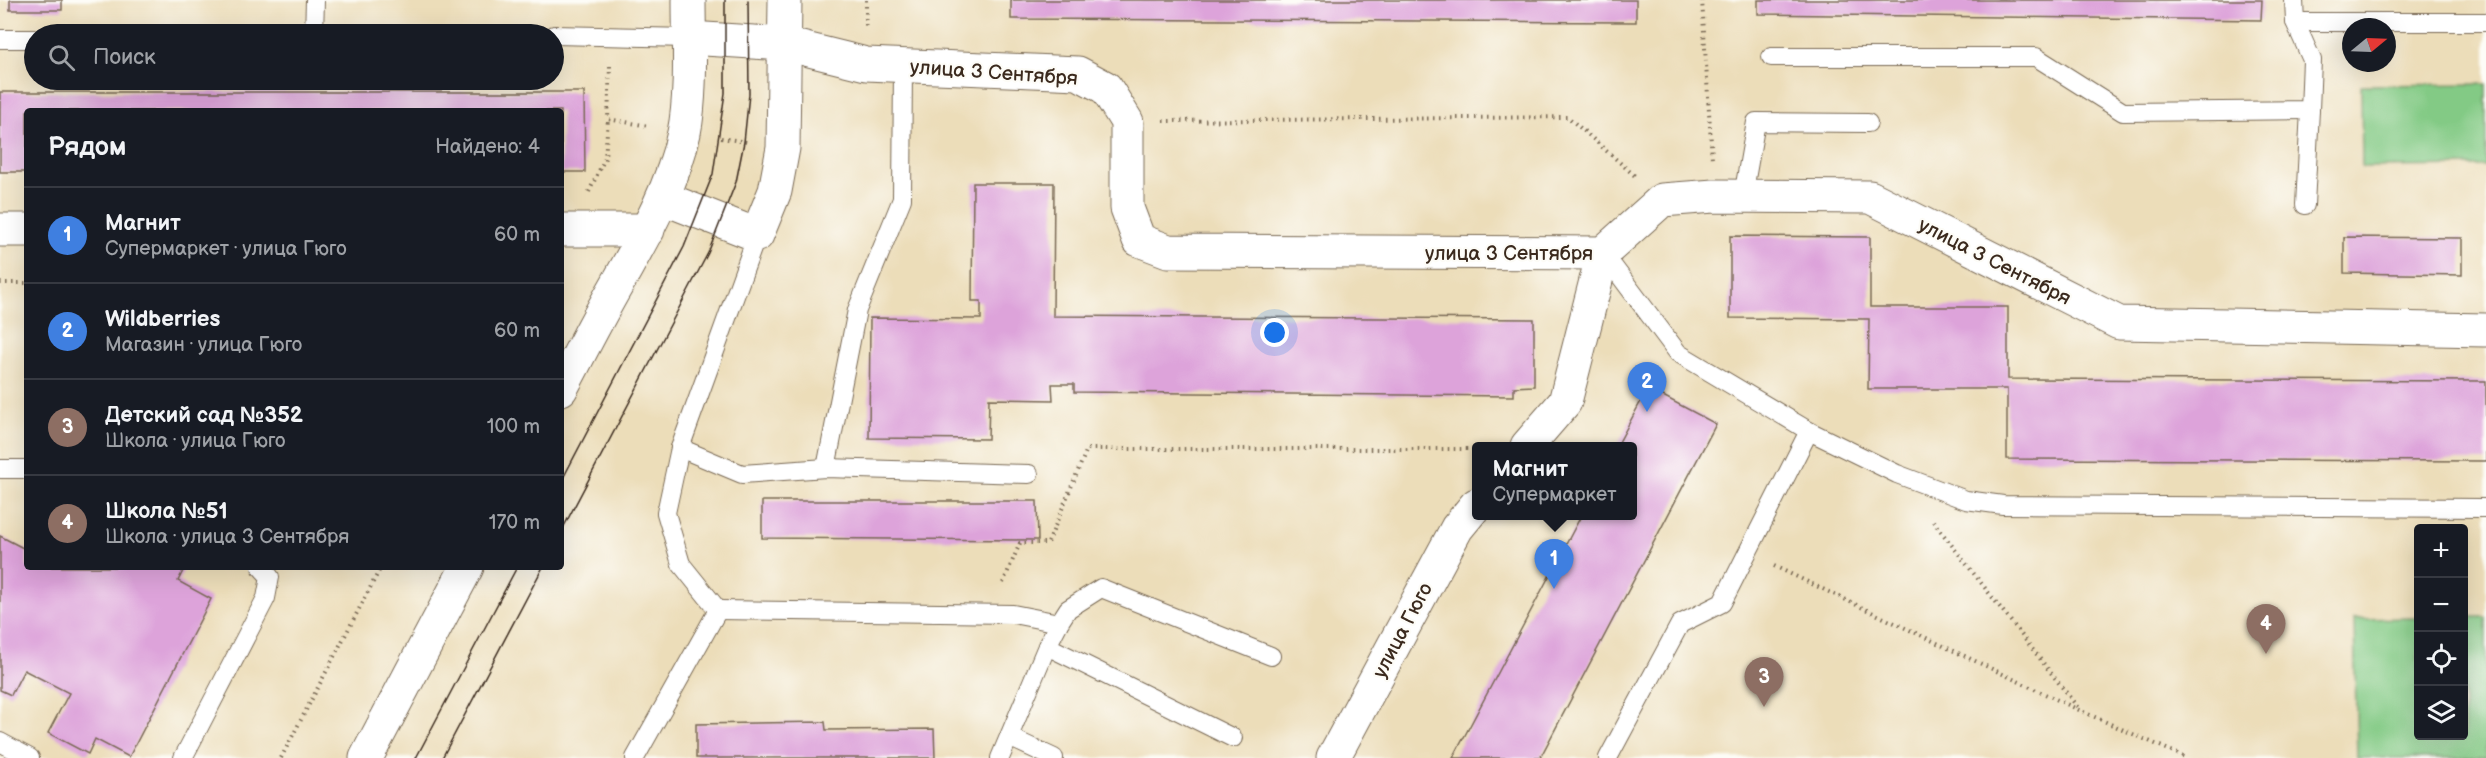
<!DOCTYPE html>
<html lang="ru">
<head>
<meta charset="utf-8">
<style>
  body { margin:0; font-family:"Balsamiq Sans",sans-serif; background:#20242c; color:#f1f3f6 }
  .controls { position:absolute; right:18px; bottom:18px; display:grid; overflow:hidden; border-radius:6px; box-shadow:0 6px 24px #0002 }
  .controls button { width:54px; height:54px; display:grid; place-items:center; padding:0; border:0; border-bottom:2px solid #363941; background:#171b24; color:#f1f3f6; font:30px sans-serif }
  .compass { position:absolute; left:2342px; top:18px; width:54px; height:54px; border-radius:50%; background:#171b24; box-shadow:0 6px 24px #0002; rotate:71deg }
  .you { position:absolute; left:1275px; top:333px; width:21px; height:21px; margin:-15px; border:4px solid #fff; border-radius:50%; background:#1a73e8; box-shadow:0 0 0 9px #1a73e833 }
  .badge { display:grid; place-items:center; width:39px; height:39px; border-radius:50%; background:#b45309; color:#fff; font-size:20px; font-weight:700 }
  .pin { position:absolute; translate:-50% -50px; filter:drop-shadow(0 2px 3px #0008) }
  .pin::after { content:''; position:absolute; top:32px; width:21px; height:18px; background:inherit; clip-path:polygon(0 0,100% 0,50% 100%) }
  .popup { position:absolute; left:1472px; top:442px; width:165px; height:78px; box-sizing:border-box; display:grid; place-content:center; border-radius:6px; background:#171b24; filter:drop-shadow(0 2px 4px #0005); font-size:20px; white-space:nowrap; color:#9ea1a6 }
  .popup b { font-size:22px; color:#f1f3f6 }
  .popup::after { content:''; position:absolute; left:50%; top:100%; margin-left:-12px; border:12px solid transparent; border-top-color:#171b24 }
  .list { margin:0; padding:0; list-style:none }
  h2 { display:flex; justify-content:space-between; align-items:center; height:78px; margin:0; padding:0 24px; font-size:26px }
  h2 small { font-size:20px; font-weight:400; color:#9ea1a6 }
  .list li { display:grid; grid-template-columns:39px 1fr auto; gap:18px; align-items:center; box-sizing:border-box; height:96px; padding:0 24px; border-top:2px solid #363941 }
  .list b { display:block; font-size:22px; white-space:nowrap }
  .list p { margin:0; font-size:20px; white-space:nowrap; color:#9ea1a6 }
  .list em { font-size:20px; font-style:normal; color:#9ea1a6 }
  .icon { flex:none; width:33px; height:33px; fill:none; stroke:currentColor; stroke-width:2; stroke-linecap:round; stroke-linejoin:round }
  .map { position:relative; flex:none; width:2486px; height:758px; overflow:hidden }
  .search { position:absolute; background:#171b24; box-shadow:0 6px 24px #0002; left:24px; top:24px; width:540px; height:66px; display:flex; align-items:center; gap:15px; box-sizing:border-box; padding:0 21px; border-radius:33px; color:#9ea1a6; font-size:22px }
  .panel { position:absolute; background:#171b24; box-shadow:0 6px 24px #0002; left:24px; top:108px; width:540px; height:462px; border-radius:6px }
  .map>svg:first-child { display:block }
  .green { fill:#83ca85; stroke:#5f7a52; stroke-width:1.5 }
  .building { fill:#dda3da }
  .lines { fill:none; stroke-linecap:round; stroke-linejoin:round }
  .service-casing { stroke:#796954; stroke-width:20 }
  .minor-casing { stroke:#796954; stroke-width:35 }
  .secondary-casing { stroke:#796954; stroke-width:35 }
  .path { stroke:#796954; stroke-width:4; stroke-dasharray:1.5 4.5; stroke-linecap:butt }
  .service { stroke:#fff; stroke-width:18 }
  .minor { stroke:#fff; stroke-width:33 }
  .secondary { stroke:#fff; stroke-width:33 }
  .tram { stroke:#3b2a1e; stroke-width:1.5 }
  .labels { text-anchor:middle; stroke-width:4.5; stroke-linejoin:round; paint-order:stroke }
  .street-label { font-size:20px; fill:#3b2a1e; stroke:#fdfcf7 }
</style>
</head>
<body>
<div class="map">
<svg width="2486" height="758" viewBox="0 0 2486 758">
  <rect width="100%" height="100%" fill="#fdfcf7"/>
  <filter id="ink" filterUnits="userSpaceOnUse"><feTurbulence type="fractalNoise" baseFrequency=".0167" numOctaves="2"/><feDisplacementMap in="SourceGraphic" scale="12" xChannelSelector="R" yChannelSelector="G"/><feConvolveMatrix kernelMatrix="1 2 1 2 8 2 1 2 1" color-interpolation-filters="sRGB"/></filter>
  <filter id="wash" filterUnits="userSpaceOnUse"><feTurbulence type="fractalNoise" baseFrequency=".008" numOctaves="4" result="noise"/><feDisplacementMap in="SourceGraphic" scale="24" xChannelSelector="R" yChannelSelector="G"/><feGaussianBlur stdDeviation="1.35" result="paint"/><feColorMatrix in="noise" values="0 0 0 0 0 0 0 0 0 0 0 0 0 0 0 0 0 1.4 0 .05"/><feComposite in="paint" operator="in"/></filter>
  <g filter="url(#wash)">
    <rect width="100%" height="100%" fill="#ecddb9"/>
    <g class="green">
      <path d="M2486,84V166L2362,167L2361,85Z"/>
      <path d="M2464,617H2486V758H2357L2354,619L2418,618V736H2464Z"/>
    </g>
    <g id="blocks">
      <g class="building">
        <rect x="10" y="0" width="52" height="10"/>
        <path d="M1011,0H1636V22L1011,19Z"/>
        <path d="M1758,0H2262L2261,20L1758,14Z"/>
        <path d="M0,92H584L585,172H561V111H27V172H0Z"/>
        <path d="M973,183H1054L1053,316L1534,319V386L1514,387V396L1074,392V384H1052L1053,400L989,399L988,439L869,438L870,318L981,319V301H972Z"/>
        <path d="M1730,236L1870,237V307H2008V379L2486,381V461L2007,459V389H1868L1869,319L1730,318Z"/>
        <path d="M2344,237L2462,238V275L2344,273Z"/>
        <path d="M1648,388L1716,424L1540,758H1453L1581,516H1632V446H1617Z"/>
        <path d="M762,501H1037L1038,540L762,538Z"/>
        <path d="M0,536L27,550V567H185L178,581L211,599L129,757L95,739L88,754L48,733L69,693L24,670L11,695L0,690Z"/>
        <path d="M825,722L826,730L934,729L935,758H696V724Z"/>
      </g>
    </g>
  </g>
  <g filter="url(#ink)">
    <use href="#blocks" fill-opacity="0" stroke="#796954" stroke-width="1.5"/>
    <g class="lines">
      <defs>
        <g id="service">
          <path d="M2295,22H2486"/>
          <path d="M314,34L315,0"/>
          <path d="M554,35L689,38"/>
          <path d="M0,39H34"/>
          <path d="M1771,57H2036L2123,112L2310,110L2312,60L2295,22L2294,0"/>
          <path d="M1743,196L1756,122L1868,123"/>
          <path d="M2305,205L2310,110"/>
          <path d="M1603,253L1678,353L1809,431"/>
          <path d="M680,448L742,474L826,468L1029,474"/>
          <path d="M826,468L857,310L902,199L903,66"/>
          <path d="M0,469H27"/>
          <path d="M718,610L1013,614L1059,623"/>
          <path d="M1047,646L1233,738"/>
          <path d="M1009,737L1054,758"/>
          <path d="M0,742L30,758"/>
          <path d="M183,758L266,598L270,577L261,567"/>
          <path d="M635,758L718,610L681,564L666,513L680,448L757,235"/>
          <path d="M1000,758L1047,646L1059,623L1068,609L1101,588L1271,656"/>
          <path d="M1608,758L1680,624L1722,603L1809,431L1897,474L1966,500L2003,505L2486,508"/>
        </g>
        <g id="minor">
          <path d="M689,38L785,44L866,64L1078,73L1106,88L1127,122V208L1139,240L1168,251L1603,253L1662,200L1714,196L1870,197L2119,323L2486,330"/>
          <path d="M0,230H27"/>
          <path d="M561,230H648"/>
          <path d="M1527,446L1565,402L1603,253"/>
          <path d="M1333,758L1457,528L1476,505"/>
        </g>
        <g id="secondary">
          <path d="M663,198L757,235L775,191L783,148L785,0"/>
          <path d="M561,389C579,355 596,321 615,288C643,238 672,189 684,133C692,95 689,39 689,0"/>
          <path d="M366,758L467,567"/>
        </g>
      </defs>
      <use href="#service" class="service-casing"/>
      <use href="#minor" class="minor-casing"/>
      <use href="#secondary" class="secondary-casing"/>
      <g class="path">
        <path d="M866,0V26"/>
        <path d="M1702,0L1712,159"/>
        <path d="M610,66L608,119L649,126"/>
        <path d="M1163,121L1568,117L1635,176"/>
        <path d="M721,138L747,142"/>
        <path d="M589,192L605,158L608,119"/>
        <path d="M0,283H27"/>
        <path d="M1933,521L2079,709"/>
        <path d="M1774,566L2079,710L2187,758"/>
        <path d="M1003,583L1020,543H1048L1087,449H1476"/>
        <path d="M281,758L381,567"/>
      </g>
      <use href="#service" class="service"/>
      <use href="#minor" class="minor"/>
      <use href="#secondary" class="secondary"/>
      <g class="tram">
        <path d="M561,482L684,247L713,174L725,93V0"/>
        <path d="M561,532L708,253L736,182L744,142L749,94L748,0"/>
        <path d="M416,758L517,567"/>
        <path d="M442,758L543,567"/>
      </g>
    </g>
  </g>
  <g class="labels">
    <g class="street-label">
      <text transform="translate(994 72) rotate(4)" y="7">улица 3 Сентября</text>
      <text x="1509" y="260">улица 3 Сентября</text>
      <text transform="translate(1995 261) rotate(27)" y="7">улица 3 Сентября</text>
      <text transform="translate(1402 630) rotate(-62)" y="7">улица Гюго</text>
    </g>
  </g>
</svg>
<div class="controls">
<button>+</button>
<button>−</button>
<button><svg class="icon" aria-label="locate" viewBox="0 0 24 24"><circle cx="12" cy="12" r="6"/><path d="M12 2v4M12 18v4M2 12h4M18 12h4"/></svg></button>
<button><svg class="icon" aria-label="layers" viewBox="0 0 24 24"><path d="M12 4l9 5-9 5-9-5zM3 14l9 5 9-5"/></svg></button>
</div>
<svg class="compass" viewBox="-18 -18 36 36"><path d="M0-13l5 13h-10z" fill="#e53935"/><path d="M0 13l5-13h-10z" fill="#9ea1a6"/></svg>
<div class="you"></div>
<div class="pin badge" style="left:1554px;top:589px;background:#3f7fe0">1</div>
<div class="popup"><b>Магнит</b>Супермаркет</div>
<div class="pin badge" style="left:1647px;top:412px;background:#3f7fe0">2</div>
<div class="pin badge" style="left:1764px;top:707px;background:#8d6e63">3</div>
<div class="pin badge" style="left:2266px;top:654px;background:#8d6e63">4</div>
<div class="search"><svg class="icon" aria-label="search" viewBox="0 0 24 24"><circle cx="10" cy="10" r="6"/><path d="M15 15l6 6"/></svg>Поиск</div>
<section class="panel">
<h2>Рядом<small>Найдено: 4</small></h2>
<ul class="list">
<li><span class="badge" style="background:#3f7fe0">1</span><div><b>Магнит</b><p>Супермаркет · улица Гюго</p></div><em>60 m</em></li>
<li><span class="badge" style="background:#3f7fe0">2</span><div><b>Wildberries</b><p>Магазин · улица Гюго</p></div><em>60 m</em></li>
<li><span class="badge" style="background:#8d6e63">3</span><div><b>Детский сад №352</b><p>Школа · улица Гюго</p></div><em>100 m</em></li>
<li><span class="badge" style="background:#8d6e63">4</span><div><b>Школа №51</b><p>Школа · улица 3 Сентября</p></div><em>170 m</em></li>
</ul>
</section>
</div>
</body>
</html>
